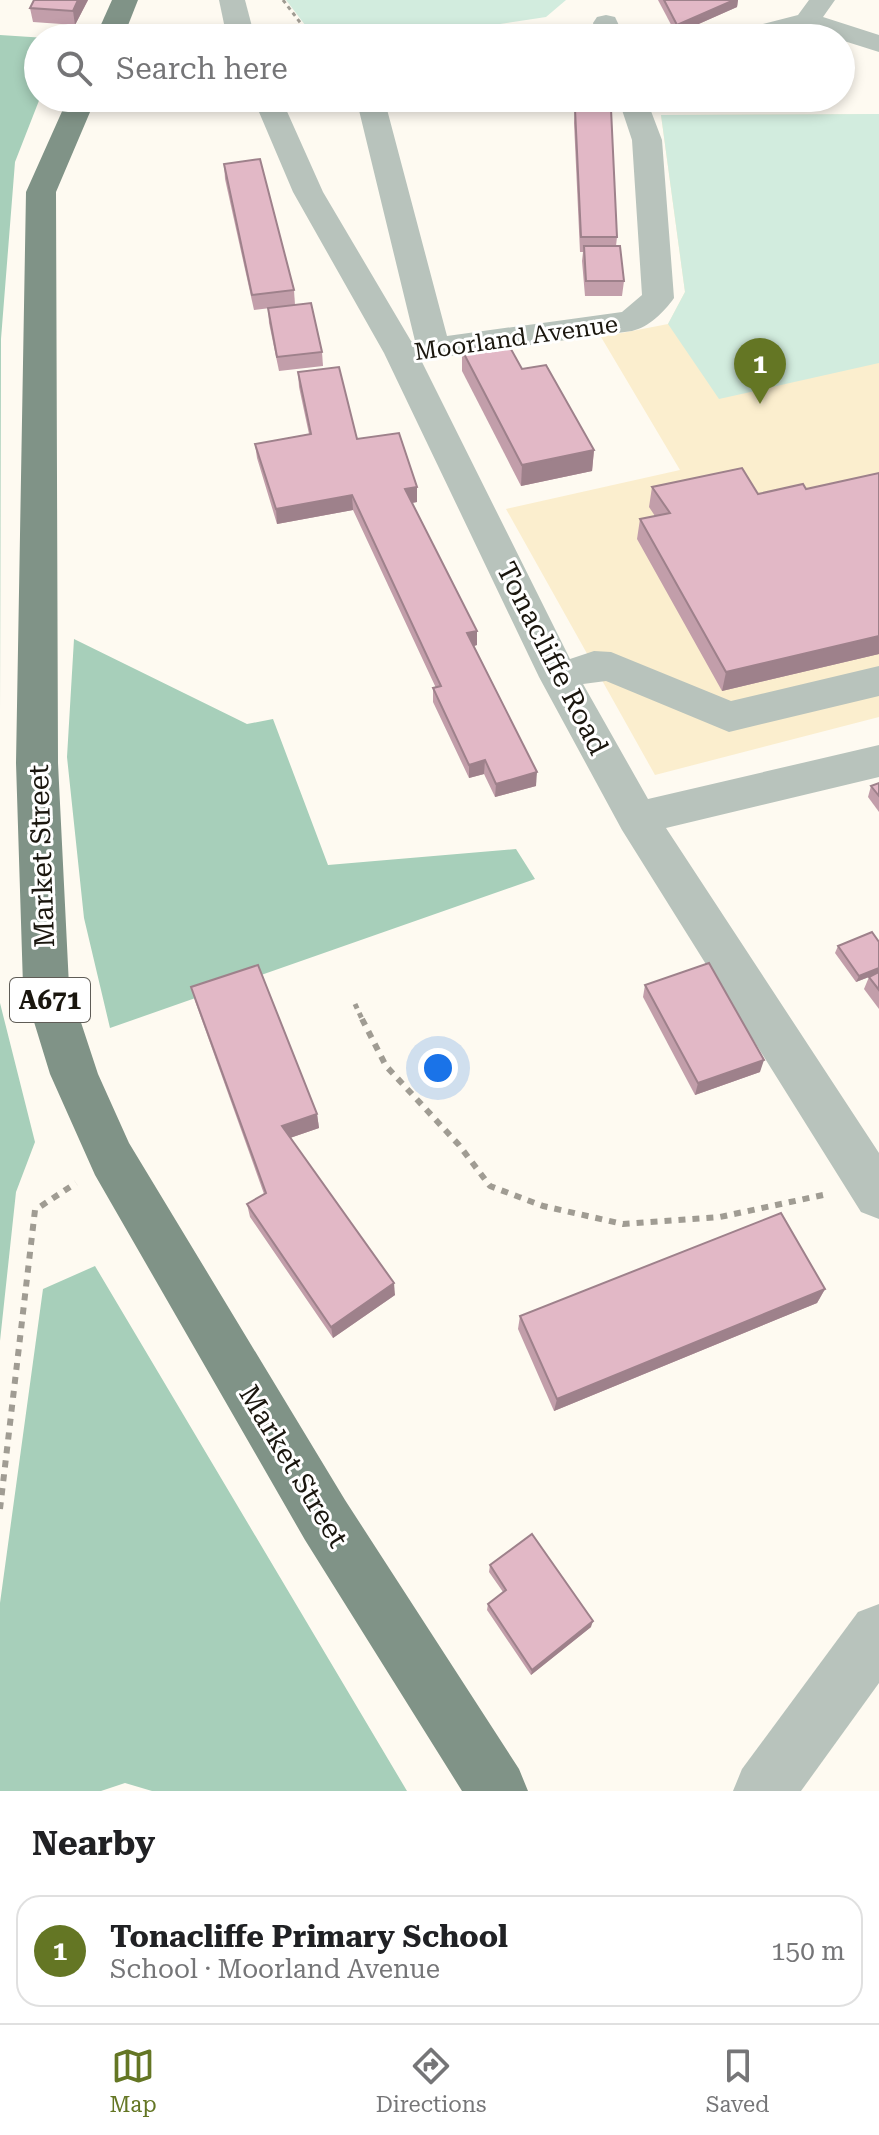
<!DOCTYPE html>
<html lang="en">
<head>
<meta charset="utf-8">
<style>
  body { margin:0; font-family:"Roboto Serif",serif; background:#f6f6f6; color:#202124 }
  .you { position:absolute; left:438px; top:1068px; width:28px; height:28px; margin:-20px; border:6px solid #fff; border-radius:50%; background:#1a73e8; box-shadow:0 0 0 12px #1a73e833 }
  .badge { display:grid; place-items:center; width:52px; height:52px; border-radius:50%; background:#647624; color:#fff; font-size:26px; font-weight:700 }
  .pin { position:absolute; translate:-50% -66px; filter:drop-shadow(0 2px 4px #0008) }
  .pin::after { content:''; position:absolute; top:42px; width:28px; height:24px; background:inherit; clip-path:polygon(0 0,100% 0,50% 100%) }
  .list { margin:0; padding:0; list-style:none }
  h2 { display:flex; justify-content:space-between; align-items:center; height:104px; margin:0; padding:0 32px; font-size:34px }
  h2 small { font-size:26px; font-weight:400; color:#757577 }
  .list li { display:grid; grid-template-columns:52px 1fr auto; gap:24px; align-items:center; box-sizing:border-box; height:112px; margin:0 16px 16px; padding:0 16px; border:2px solid #e0e0e0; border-radius:24px }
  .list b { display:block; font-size:30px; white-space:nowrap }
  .list p { margin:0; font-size:26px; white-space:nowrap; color:#757577 }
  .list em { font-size:26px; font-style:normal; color:#757577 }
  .icon { flex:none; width:44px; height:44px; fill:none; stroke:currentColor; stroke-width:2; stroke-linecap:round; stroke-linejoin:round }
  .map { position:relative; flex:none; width:879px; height:1791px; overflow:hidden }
  .search { position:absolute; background:#fff; box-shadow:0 4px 12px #0003; left:24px; right:24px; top:24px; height:88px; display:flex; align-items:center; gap:20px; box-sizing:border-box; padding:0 28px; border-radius:44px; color:#757577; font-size:30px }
  .sheet { height:232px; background:#fff }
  nav { display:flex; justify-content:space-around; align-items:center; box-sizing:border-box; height:112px; border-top:2px solid #e0e0e0; background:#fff; font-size:22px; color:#757577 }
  nav a { display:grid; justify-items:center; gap:4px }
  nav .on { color:#647624 }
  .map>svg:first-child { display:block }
  .built { fill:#fbeece }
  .green { fill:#d2ecde }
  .forest { fill:#a7cfba }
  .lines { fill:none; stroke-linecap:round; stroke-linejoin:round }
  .path-far2 { stroke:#a09c93; stroke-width:3; stroke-dasharray:4 4; stroke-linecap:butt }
  .path-far1 { stroke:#a09c93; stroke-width:5; stroke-dasharray:5 5; stroke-linecap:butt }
  .path { stroke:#a09c93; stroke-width:6; stroke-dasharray:7 7; stroke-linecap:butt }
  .minor { fill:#b8c3bc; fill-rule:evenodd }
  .major { fill:#809387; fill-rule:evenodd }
  .wall { fill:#c29eaa }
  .shaded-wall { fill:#9e818b }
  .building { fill:#e2b8c6; stroke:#9e818b; stroke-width:2 }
  .labels { text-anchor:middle; stroke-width:6; stroke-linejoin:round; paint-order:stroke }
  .far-street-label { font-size:24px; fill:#1a160e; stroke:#fff }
  .shield { fill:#fff; stroke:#5f5c56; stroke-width:2 }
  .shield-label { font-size:26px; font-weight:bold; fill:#1a160e }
  .street-label { font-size:28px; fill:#1a160e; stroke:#fff }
</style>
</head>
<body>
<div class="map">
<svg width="879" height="1791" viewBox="0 0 879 1791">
  <rect width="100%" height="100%" fill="#fefaf1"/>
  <path class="built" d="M879,114V717L655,775L506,509L680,470L601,337L668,324L685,292L661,115Z"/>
  <g class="green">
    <path d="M286,0H566L546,17L408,38H315Z"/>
    <path d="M879,114V363L719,399L668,324L685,292L661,115Z"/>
  </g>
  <g class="forest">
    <path d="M0,35L46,38H38L40,98L15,162L1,339L0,716Z"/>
    <path d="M74,639L247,724L273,719L328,865L516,849L535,879L110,1028L84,918L67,757Z"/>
    <path d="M0,1003L35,1142L16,1192L0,1341Z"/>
    <path d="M95,1266L407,1791H152L125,1783L101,1791H0V1603L43,1289Z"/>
  </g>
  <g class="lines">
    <path class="path-far2" d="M283,0L312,38"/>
    <path class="path-far1" d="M355,1004L363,1021"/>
    <g class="path">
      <path d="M362,1019L386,1066L459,1145L490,1186L543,1206L623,1224L720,1217L823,1195"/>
      <path d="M0,1509L35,1210L76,1183"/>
    </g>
    <g class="minor">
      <path d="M219,0H245L255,38H227Z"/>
      <path d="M809,0H835L823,17L879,35V52L806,29L773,38H727L731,32L798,15Z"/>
      <path d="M606,15L615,17L625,38H597L593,23L597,17Z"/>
      <path d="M253,98H281L323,192L411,341H415L356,98H384L447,336L622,312L642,295L632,140L618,98H646L662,140L674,298C664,312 649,327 632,331L421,360L570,659L594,651L611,652L731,701L879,666V696L729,732L606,681L583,684L648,799L879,745V777L666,828L879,1153V1219L861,1212L622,830L539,677L384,353L293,192Z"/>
      <path d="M879,1604V1683L801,1791H733L742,1769L858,1612Z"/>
    </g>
    <g class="major">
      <path d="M112,0H138L123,38H95Z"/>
      <path d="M68,98H96L56,192L58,763L69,986L98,1074L129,1143L345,1500L519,1769L528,1791H462L305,1540L95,1175L50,1074L23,986L16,763L26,192Z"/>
    </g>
  </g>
  <g class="wall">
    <path d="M88,0L75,25L33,22L30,8Z"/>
    <path d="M658,0H738L737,7L676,34Z"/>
    <path d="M575,109L617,237L616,246L624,281L622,296H585L582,261L583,252H580L574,123Z"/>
    <path d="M224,164L294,290L295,305L254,310L225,179Z"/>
    <path d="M268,308L322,352L323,366L279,371L269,323Z"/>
    <path d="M462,350L522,369L594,450L592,471L521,486L462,371Z"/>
    <path d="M298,372L357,439L417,487V502L412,503L477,645L474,646L536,786L495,797L484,774L469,778L433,702V688H436L353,510L277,524L257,458L255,444L309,434L299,387Z"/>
    <path d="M879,473V654L722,691L637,539L640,519L655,516L649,507L652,487L758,494L806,489Z"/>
    <path d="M879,783V812L868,797L871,786Z"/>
    <path d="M879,942V1009L864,989L869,977L856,982L835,953L838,946Z"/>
    <path d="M645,985L760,1072L695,1095L643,997Z"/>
    <path d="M191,987L317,1114L319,1128L290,1138L395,1295L333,1338L250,1217L247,1204L264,1194L195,1001Z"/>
    <path d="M825,1289L817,1303L554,1411L518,1329L520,1316Z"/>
    <path d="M490,1565L591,1627L531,1675L487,1610L488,1604L503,1592L489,1572Z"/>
  </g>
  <g class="shaded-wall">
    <path d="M78,0H88L75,25L73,11Z"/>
    <path d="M734,0H738L737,7L676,34L677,25Z"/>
    <path d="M594,450L592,471L521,486L522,465Z"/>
    <path d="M417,487V502L405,504V489Z"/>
    <path d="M352,495L353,510L277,524L276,509Z"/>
    <path d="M477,631V645L467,648V633Z"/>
    <path d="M879,636V654L722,691L726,672Z"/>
    <path d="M485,760L484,774L469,778V765Z"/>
    <path d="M537,772L536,786L495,797L496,784Z"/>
    <path d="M879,968V973L856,982L859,976Z"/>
    <path d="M764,1060L760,1072L695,1095L698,1083Z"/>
    <path d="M317,1114L319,1128L284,1140L282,1126Z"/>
    <path d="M394,1283L395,1295L333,1338L331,1327Z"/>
    <path d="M825,1289L817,1303L554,1411L557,1399Z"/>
    <path d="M593,1621L591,1627L531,1675L532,1670Z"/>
  </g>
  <g class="building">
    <path d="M34,0H78L73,11L30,8Z"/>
    <path d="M664,0H734L677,25Z"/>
    <path d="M575,109H611L617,237H581Z"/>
    <path d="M260,159L294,290L252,295L224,164Z"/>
    <path d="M584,246H620L624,281H586Z"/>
    <path d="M311,303L322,352L277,357L268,308Z"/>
    <path d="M507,342L522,369L546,365L594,450L522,465L462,350Z"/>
    <path d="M339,367L357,439L399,433L417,487L405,489L477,631L467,633L537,772L496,784L485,760L469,765L433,688L441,686L352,495L276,509L255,444L311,434L298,372Z"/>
    <path d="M742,468L758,494L803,484L806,489L879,473V636L726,672L640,519L670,513L652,487Z"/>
    <path d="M879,783V796L871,786Z"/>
    <path d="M872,932L879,942V968L859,976L838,946Z"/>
    <path d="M709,963L764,1060L698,1083L645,985Z"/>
    <path d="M258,965L317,1114L282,1126L394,1283L331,1327L247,1204L266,1193L191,987Z"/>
    <path d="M879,972V990L869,977Z"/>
    <path d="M781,1213L825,1289L557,1399L520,1316Z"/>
    <path d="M532,1534L593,1621L532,1670L488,1604L506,1590L490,1565Z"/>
  </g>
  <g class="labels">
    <g class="far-street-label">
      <text transform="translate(516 338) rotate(-8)" y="8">Moorland Avenue</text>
    </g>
    <rect class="shield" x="10" y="978" width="80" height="44" rx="6"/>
    <g class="shield-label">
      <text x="50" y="1009">A671</text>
    </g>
    <g class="street-label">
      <text transform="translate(553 658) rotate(63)" y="10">Tonacliffe Road</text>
      <text transform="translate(41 856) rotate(-92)" y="10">Market Street</text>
      <text transform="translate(294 1466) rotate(59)" y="10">Market Street</text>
    </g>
  </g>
</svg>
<div class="you"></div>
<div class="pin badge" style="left:760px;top:404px">1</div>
<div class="search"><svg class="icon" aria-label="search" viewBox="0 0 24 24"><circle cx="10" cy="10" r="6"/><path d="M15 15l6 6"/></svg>Search here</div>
</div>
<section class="sheet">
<h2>Nearby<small></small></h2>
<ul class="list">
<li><span class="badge">1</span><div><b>Tonacliffe Primary School</b><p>School · Moorland Avenue</p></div><em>150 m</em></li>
</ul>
</section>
<nav>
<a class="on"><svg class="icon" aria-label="map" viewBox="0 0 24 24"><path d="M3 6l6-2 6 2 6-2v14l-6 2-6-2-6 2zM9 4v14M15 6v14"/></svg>Map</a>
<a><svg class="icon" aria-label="directions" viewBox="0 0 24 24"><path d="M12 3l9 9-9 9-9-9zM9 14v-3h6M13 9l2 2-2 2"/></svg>Directions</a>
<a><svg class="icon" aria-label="saved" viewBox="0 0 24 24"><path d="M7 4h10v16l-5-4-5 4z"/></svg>Saved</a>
</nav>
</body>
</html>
